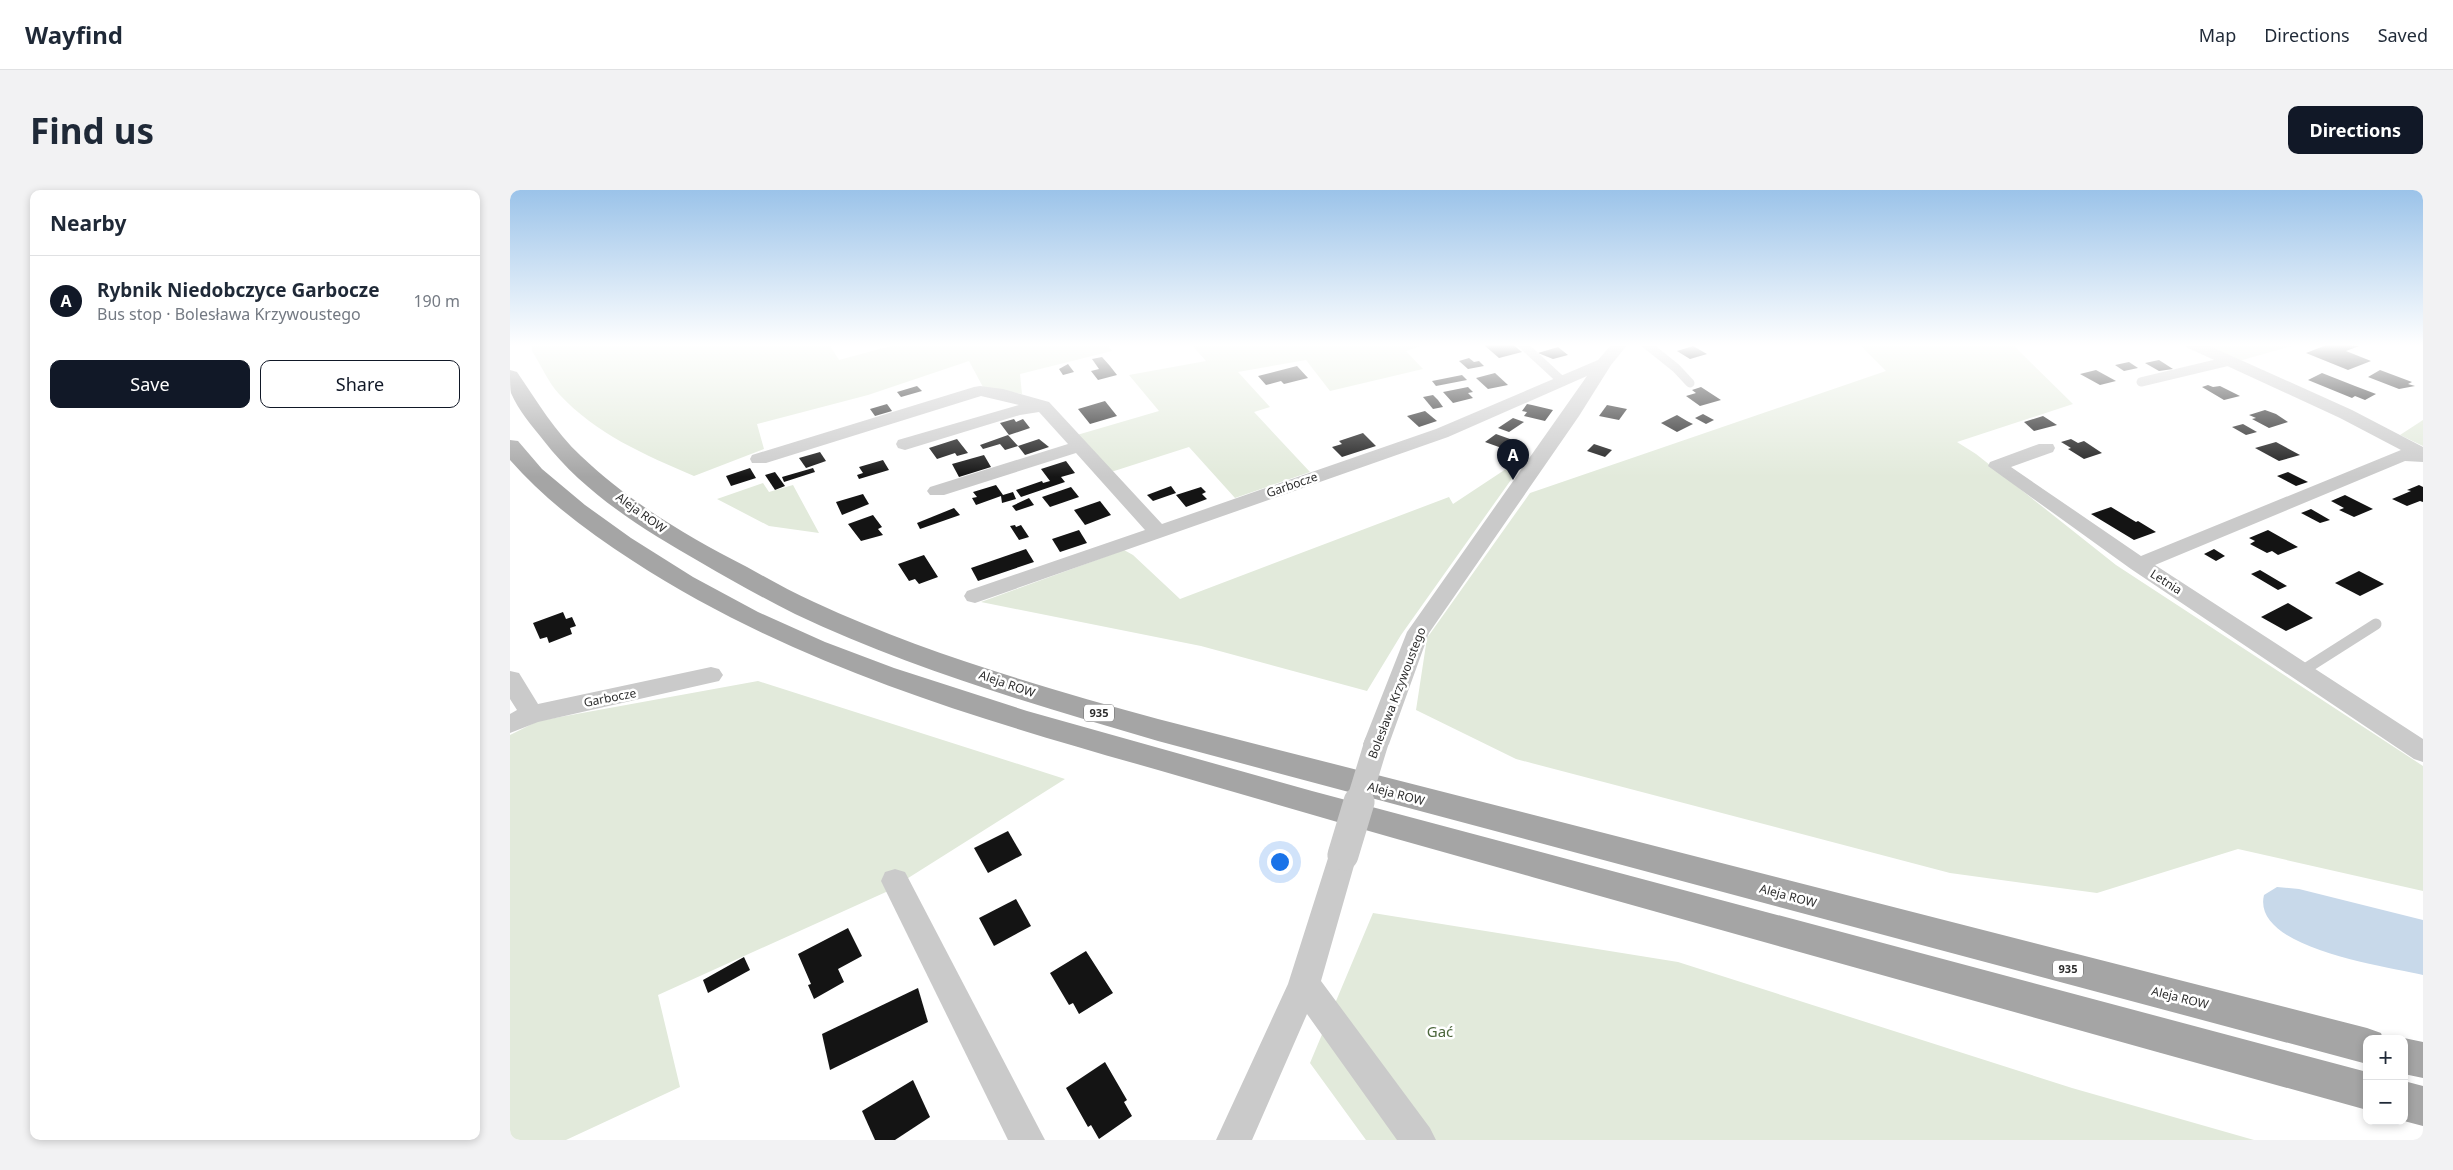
<!DOCTYPE html>
<html lang="en">
<head>
<meta charset="utf-8">
<style>
  body { margin:0; font-family:"Noto Sans",sans-serif; background:#f2f2f3; color:#1f2937 }
  .controls { position:absolute; right:15px; bottom:15px; display:grid; overflow:hidden; border-radius:10px; box-shadow:0 2px 8px #0003 }
  .controls button { width:45px; height:45px; display:grid; place-items:center; padding:0; border:0; border-bottom:1px solid #e0e1e3; background:#fff; color:#1f2937; font:25px sans-serif }
  .you { position:absolute; left:769px; top:671px; width:18px; height:18px; margin:-12px; border:4px solid #fff; border-radius:50%; background:#1a73e8; box-shadow:0 0 0 8px #1a73e833 }
  .badge { display:grid; place-items:center; width:32px; height:32px; border-radius:50%; background:#111827; color:#fff; font-size:16px; font-weight:700 }
  .pin { position:absolute; translate:-50% -41px; filter:drop-shadow(0 1px 2px #0008) }
  .pin::after { content:''; position:absolute; top:26px; width:18px; height:15px; background:inherit; clip-path:polygon(0 0,100% 0,50% 100%) }
  .list { margin:0; padding:0; list-style:none }
  h2 { display:flex; justify-content:space-between; align-items:center; height:65px; margin:0; padding:0 20px; font-size:21px }
  h2 small { font-size:16px; font-weight:400; color:#747a83 }
  .list li { display:grid; grid-template-columns:32px 1fr auto; gap:15px; align-items:center; box-sizing:border-box; height:90px; padding:0 20px; border-top:1px solid #e0e1e3 }
  .list b { display:block; font-size:19px; white-space:nowrap }
  .list p { margin:0; font-size:16px; white-space:nowrap; color:#747a83 }
  .list em { font-size:16px; font-style:normal; color:#747a83 }
  .actions { display:flex; gap:10px; padding:15px 20px }
  .actions a { flex:1; padding:11px 0; border:1px solid #111827; border-radius:10px; text-align:center; font-size:18px; color:#111827 }
  .actions .main { background:#111827; color:#fff }
  .map { position:relative; flex:none; width:1913px; height:950px; overflow:hidden; border-radius:10px }
  header { display:flex; align-items:center; gap:30px; box-sizing:border-box; height:70px; padding:0 25px; background:#fff; border-bottom:1px solid #e0e1e3 }
  header strong { font-size:24px }
  nav { display:flex; gap:28px; margin-inline-start:auto; font-size:18px }
  .intro { display:flex; align-items:center; justify-content:space-between; box-sizing:border-box; height:120px; padding:0 30px }
  h1 { margin:0; font-size:35px }
  .button { padding:12px 22px; border-radius:10px; background:#111827; color:#fff; font-size:18px; font-weight:700 }
  main { display:flex; gap:30px; padding:0 30px }
  aside { flex:1; background:#fff; border-radius:10px; box-shadow:0 2px 8px #0003 }
  .map>svg:first-child { display:block }
  .green { fill:#e2eadb }
  .water { fill:#c8d9ea }
  .building { fill:#141414 }
  .lines { fill:none; stroke-linecap:round; stroke-linejoin:round }
  .service-far1 { stroke:#cacaca; stroke-width:9 }
  .service { stroke:#cacaca; stroke-width:11 }
  .minor { fill:#cacaca; fill-rule:evenodd }
  .primary { fill:#a5a5a5; fill-rule:evenodd }
  .minor-bridge-far1 { stroke:#cacaca; stroke-width:24 }
  .minor-bridge { stroke:#cacaca; stroke-width:31 }
  .labels { text-anchor:middle; stroke-width:5; stroke-linejoin:round; paint-order:stroke }
  .shield { fill:#fff; stroke:#6c6c6c; stroke-width:1 }
  .shield-label { font-size:11px; font-weight:bold; fill:#2d2d2d }
  .street-label { font-size:12px; fill:#2d2d2d; stroke:#fff }
  .near-park-label { font-size:15px; fill:#4c673c; stroke:#fff }
</style>
</head>
<body>
<header>
<strong>Wayfind</strong>
<nav><a>Map</a><a>Directions</a><a>Saved</a></nav>
</header>
<div class="intro"><h1>Find us</h1><a class="button">Directions</a></div>
<main>
<aside>
<h2>Nearby<small></small></h2>
<ul class="list">
<li><span class="badge">A</span><div><b>Rybnik Niedobczyce Garbocze</b><p>Bus stop · Bolesława Krzywoustego</p></div><em>190 m</em></li>
</ul>
<div class="actions"><a class="main">Save</a><a>Share</a></div>
</aside>
<div class="map">
<svg width="1913" height="950" viewBox="0 0 1913 950">
  <rect width="100%" height="100%" fill="#fff"/>
  <g class="green">
    <path d="M21,154H319L329,170L388,154H596L602,161L510,184L512,204L473,197L459,171L358,205L247,234L254,259L184,286C135,265 86,244 49,204C38,192 31,175 22,161Z"/>
    <path d="M681,154H918L896,161L913,179L820,201L796,170L728,182L760,217L744,222L800,282L725,308L679,257L601,282L567,245L649,221L619,185L696,171Z"/>
    <path d="M1349,154H1510L1503,155L1563,214L1447,252L1466,264L1606,375L1913,576V701L1728,659L1587,703L1440,683L1006,569L906,520L917,448L1020,303L1376,181Z"/>
    <path d="M1692,154H1788L1729,171Z"/>
    <path d="M1913,230V256L1890,245Z"/>
    <path d="M1020,263L891,445L857,501L691,456L471,412L614,360L623,365L670,409L939,307L943,314Z"/>
    <path d="M253,293L259,302L283,295L309,343L259,336L207,309Z"/>
    <path d="M248,491L555,589L376,702L148,805L170,897L56,950H0V545L28,531Z"/>
    <path d="M863,723L1168,772L1562,898L1744,950H856L800,873Z"/>
  </g>
  <path class="water" d="M1767,697L1789,699L1913,730V785C1877,776 1741,759 1754,705Z"/>
  <g class="building">
    <path d="M979,154H1002L1012,162L989,168L974,155Z"/>
    <path d="M1819,154L1849,156L1836,161L1861,171L1838,180L1796,163Z"/>
    <path d="M1183,156L1197,164L1180,169L1167,161Z"/>
    <path d="M1048,157L1058,165L1043,169L1028,163Z"/>
    <path d="M592,167L600,176L607,185L588,190L581,181L589,179L582,169Z"/>
    <path d="M959,168L964,172L969,171L974,176L958,179L949,171Z"/>
    <path d="M1649,170L1663,179L1649,181L1635,173Z"/>
    <path d="M1619,172L1628,178L1614,181L1605,175Z"/>
    <path d="M558,174L564,182L553,185L549,179Z"/>
    <path d="M787,176L798,188L774,194L771,191L756,195L748,186Z"/>
    <path d="M1586,180L1606,191L1590,195L1570,184Z"/>
    <path d="M1870,180L1902,192L1898,194L1905,196L1889,199L1858,187Z"/>
    <path d="M985,183L998,195L978,199L966,188Z"/>
    <path d="M1812,183L1845,196L1866,204L1855,210L1845,206L1842,208L1798,190Z"/>
    <path d="M952,185L957,190L926,196L922,191Z"/>
    <path d="M1698,195L1703,197L1710,196L1730,206L1714,210L1692,197Z"/>
    <path d="M407,196L412,201L391,207L387,202Z"/>
    <path d="M958,197L963,202L958,203L963,208L943,213L933,202Z"/>
    <path d="M1191,197L1211,210L1190,216L1176,206L1186,203L1182,200Z"/>
    <path d="M923,205L928,210L933,217L923,219L913,207Z"/>
    <path d="M595,211L607,226L580,234L568,219Z"/>
    <path d="M377,214L382,221L365,226L360,219Z"/>
    <path d="M1017,214L1022,215L1043,220L1035,231L1014,226L1017,222L1012,221Z"/>
    <path d="M1097,215L1117,219L1109,230L1089,226Z"/>
    <path d="M1755,220L1766,224L1778,232L1759,238L1742,229L1746,228L1739,225Z"/>
    <path d="M915,221L927,231L909,237L897,226Z"/>
    <path d="M1193,224L1204,230L1196,234L1185,228Z"/>
    <path d="M1167,225L1177,231L1183,234L1167,242L1151,233Z"/>
    <path d="M1533,226L1547,235L1524,241L1514,232Z"/>
    <path d="M1003,228L1014,232L999,242L988,238Z"/>
    <path d="M504,229L506,232L513,229L520,238L499,245L490,233Z"/>
    <path d="M1733,234L1747,242L1736,245L1722,237Z"/>
    <path d="M853,243L866,256L832,267L822,257L832,254L829,251Z"/>
    <path d="M986,244L1011,253L1000,261L975,252Z"/>
    <path d="M498,245L508,256L495,260L490,254L473,259L470,255Z"/>
    <path d="M447,249L458,263L447,266L445,263L427,269L419,258Z"/>
    <path d="M529,249L539,257L515,265L508,256Z"/>
    <path d="M1561,249L1568,253L1574,251L1592,263L1574,269L1558,259L1561,258L1551,252Z"/>
    <path d="M1766,252L1790,265L1769,271L1745,258Z"/>
    <path d="M1084,254L1102,260L1095,267L1077,261Z"/>
    <path d="M310,262L316,271L296,278L289,268Z"/>
    <path d="M474,265L481,277L449,287L442,274Z"/>
    <path d="M373,270L379,280L349,289L347,285L353,283L349,277Z"/>
    <path d="M556,271L565,283L551,287L555,292L511,307L506,300L532,291L533,293L540,291L531,279Z"/>
    <path d="M240,278L246,288L221,296L216,286Z"/>
    <path d="M303,278L305,282L274,292L272,287Z"/>
    <path d="M265,282L275,296L265,300L255,285Z"/>
    <path d="M1778,282L1798,292L1786,296L1767,286Z"/>
    <path d="M486,295L493,305L503,302L506,309L492,313L491,306L466,315L462,308L467,307L463,302Z"/>
    <path d="M1909,295L1913,297V312L1910,311L1897,316L1882,309L1901,301L1897,300Z"/>
    <path d="M661,296L666,303L643,311L637,305Z"/>
    <path d="M561,297L569,307L540,317L532,307Z"/>
    <path d="M691,297L696,302L692,304L697,309L676,317L666,305Z"/>
    <path d="M353,304L359,314L332,325L326,312Z"/>
    <path d="M1835,305L1863,319L1844,327L1829,320L1834,318L1821,311Z"/>
    <path d="M519,308L524,315L506,321L502,316Z"/>
    <path d="M590,311L601,325L575,335L564,320Z"/>
    <path d="M1601,317L1626,332L1628,331L1646,342L1624,350L1581,324Z"/>
    <path d="M444,318L450,325L410,339L407,333Z"/>
    <path d="M1801,319L1820,330L1810,333L1791,323Z"/>
    <path d="M363,325L372,337L368,339L373,345L351,351L338,334Z"/>
    <path d="M505,335L506,337L511,335L519,347L509,350L500,336Z"/>
    <path d="M569,340L577,353L550,362L542,349Z"/>
    <path d="M1758,340L1788,357L1768,365L1762,361L1757,363L1740,354L1745,351L1739,348Z"/>
    <path d="M516,359L524,372L468,391L461,378Z"/>
    <path d="M1704,359L1715,366L1706,371L1694,364Z"/>
    <path d="M414,365L428,387L409,394L405,389L399,391L388,374Z"/>
    <path d="M1750,380L1777,396L1768,400L1741,384Z"/>
    <path d="M1849,381L1874,394L1850,406L1825,393Z"/>
    <path d="M1778,413L1803,428L1776,441L1751,427Z"/>
    <path d="M53,422L56,429L62,427L66,436L60,438L62,444L39,453L37,447L30,449L23,433Z"/>
    <path d="M498,641L512,665L478,683L464,658Z"/>
    <path d="M506,709L521,736L484,756L469,728Z"/>
    <path d="M338,738L352,766L328,779L334,792L304,809L298,795L301,794L288,764Z"/>
    <path d="M576,761L603,803L569,824L563,813L559,815L540,783Z"/>
    <path d="M234,767L240,780L198,803L193,790Z"/>
    <path d="M408,798L418,832L320,880L312,844Z"/>
    <path d="M595,872L617,910L614,912L622,926L589,949L581,935L578,937L556,898Z"/>
    <path d="M403,890L420,927L385,950H365L352,921Z"/>
  </g>
  <g class="lines">
    <g class="service-far1">
      <path d="M1012,154L1052,191"/>
      <path d="M1136,154L1166,178L1180,193"/>
      <path d="M1631,192L1719,171"/>
    </g>
    <path class="service" d="M1792,481L1866,434"/>
    <g class="minor">
      <path d="M1102,154H1118L1101,175L1069,226L919,443L879,554L875,561L866,563L857,561L853,554L897,442L1077,186L938,247L465,413L457,411L454,406L457,401L635,340L566,263L434,305H420L417,301L420,297L558,254L529,222L510,225L395,260L388,258L386,254L388,250L509,215L471,206L256,273H242L240,269L242,265L464,197L470,196L493,199L539,212L652,334L926,239L1088,170Z"/>
      <path d="M1674,154H1695L1842,220L1913,257V272L1895,271L1645,375L1913,549V572L1904,569L1621,379L1478,276L1480,272L1529,254H1543L1545,258L1543,262L1501,277L1631,366L1891,260L1830,228L1676,157Z"/>
      <path d="M201,477L209,479L213,485L209,491L28,532L0,543V524L7,520L0,509V481L9,483L28,514Z"/>
      <path d="M833,653L843,657L847,665L811,791L920,938L926,950H887L797,824L742,950H706L778,794L819,665L823,657Z"/>
      <path d="M385,679L395,682L535,950H498L371,691L375,682Z"/>
    </g>
    <g class="primary">
      <path d="M0,180L7,182C27,211 45,242 71,266C119,312 178,347 237,377C259,389 281,402 304,412C414,463 532,497 648,529L1857,838L1871,843L1873,849H1857V874L648,551C525,515 401,479 285,424C253,408 221,390 190,372C134,340 74,303 34,251C23,237 8,220 1,203C0,197 0,187 0,180Z"/>
      <path d="M0,250L8,251L32,279L75,315L121,348L183,387L248,422L315,452L384,478L517,521L802,601L1857,882V920C1578,843 1300,765 1022,687C897,652 772,616 648,580C465,528 283,475 123,371C78,342 35,310 0,270Z"/>
      <path d="M1894,848L1913,852V888L1894,884V849H1891Z"/>
      <path d="M1894,891L1913,896V936L1894,931Z"/>
    </g>
    <path class="minor-bridge-far1" d="M848,613L866,554"/>
    <path class="minor-bridge" d="M833,665L849,612"/>
  </g>
  <linearGradient id="sky" x2="0" y2="1"><stop stop-color="#9bc3e9"/><stop offset="0.54" stop-color="#fff"/><stop offset="1" stop-color="#fff" stop-opacity="0"/></linearGradient>
  <rect width="1913" height="287" fill="url(#sky)"/>
  <g class="labels">
    <g class="shield">
      <rect x="574" y="514.5" width="30" height="17" rx="4"/>
      <rect x="1543" y="770.5" width="30" height="17" rx="4"/>
    </g>
    <g class="shield-label">
      <text x="589" y="527">935</text>
      <text x="1558" y="783">935</text>
    </g>
    <g class="street-label">
      <text transform="translate(782 295) rotate(-19)" y="4">Garbocze</text>
      <text transform="translate(131 323) rotate(36)" y="4">Aleja ROW</text>
      <text transform="translate(1656 392) rotate(33)" y="4">Letnia</text>
      <text transform="translate(497 494) rotate(19)" y="4">Aleja ROW</text>
      <text transform="translate(887 503) rotate(-69)" y="4">Bolesława Krzywoustego</text>
      <text transform="translate(100 508) rotate(-11)" y="4">Garbocze</text>
      <text transform="translate(886 604) rotate(15)" y="4">Aleja ROW</text>
      <text transform="translate(1278 706) rotate(15)" y="4">Aleja ROW</text>
      <text transform="translate(1670 808) rotate(14)" y="4">Aleja ROW</text>
    </g>
    <g class="near-park-label">
      <text x="930" y="847">Gać</text>
    </g>
  </g>
</svg>
<div class="controls">
<button>+</button>
<button>−</button>
</div>
<div class="you"></div>
<div class="pin badge" style="left:1003px;top:290px">A</div>
</div>
</main>
</body>
</html>
